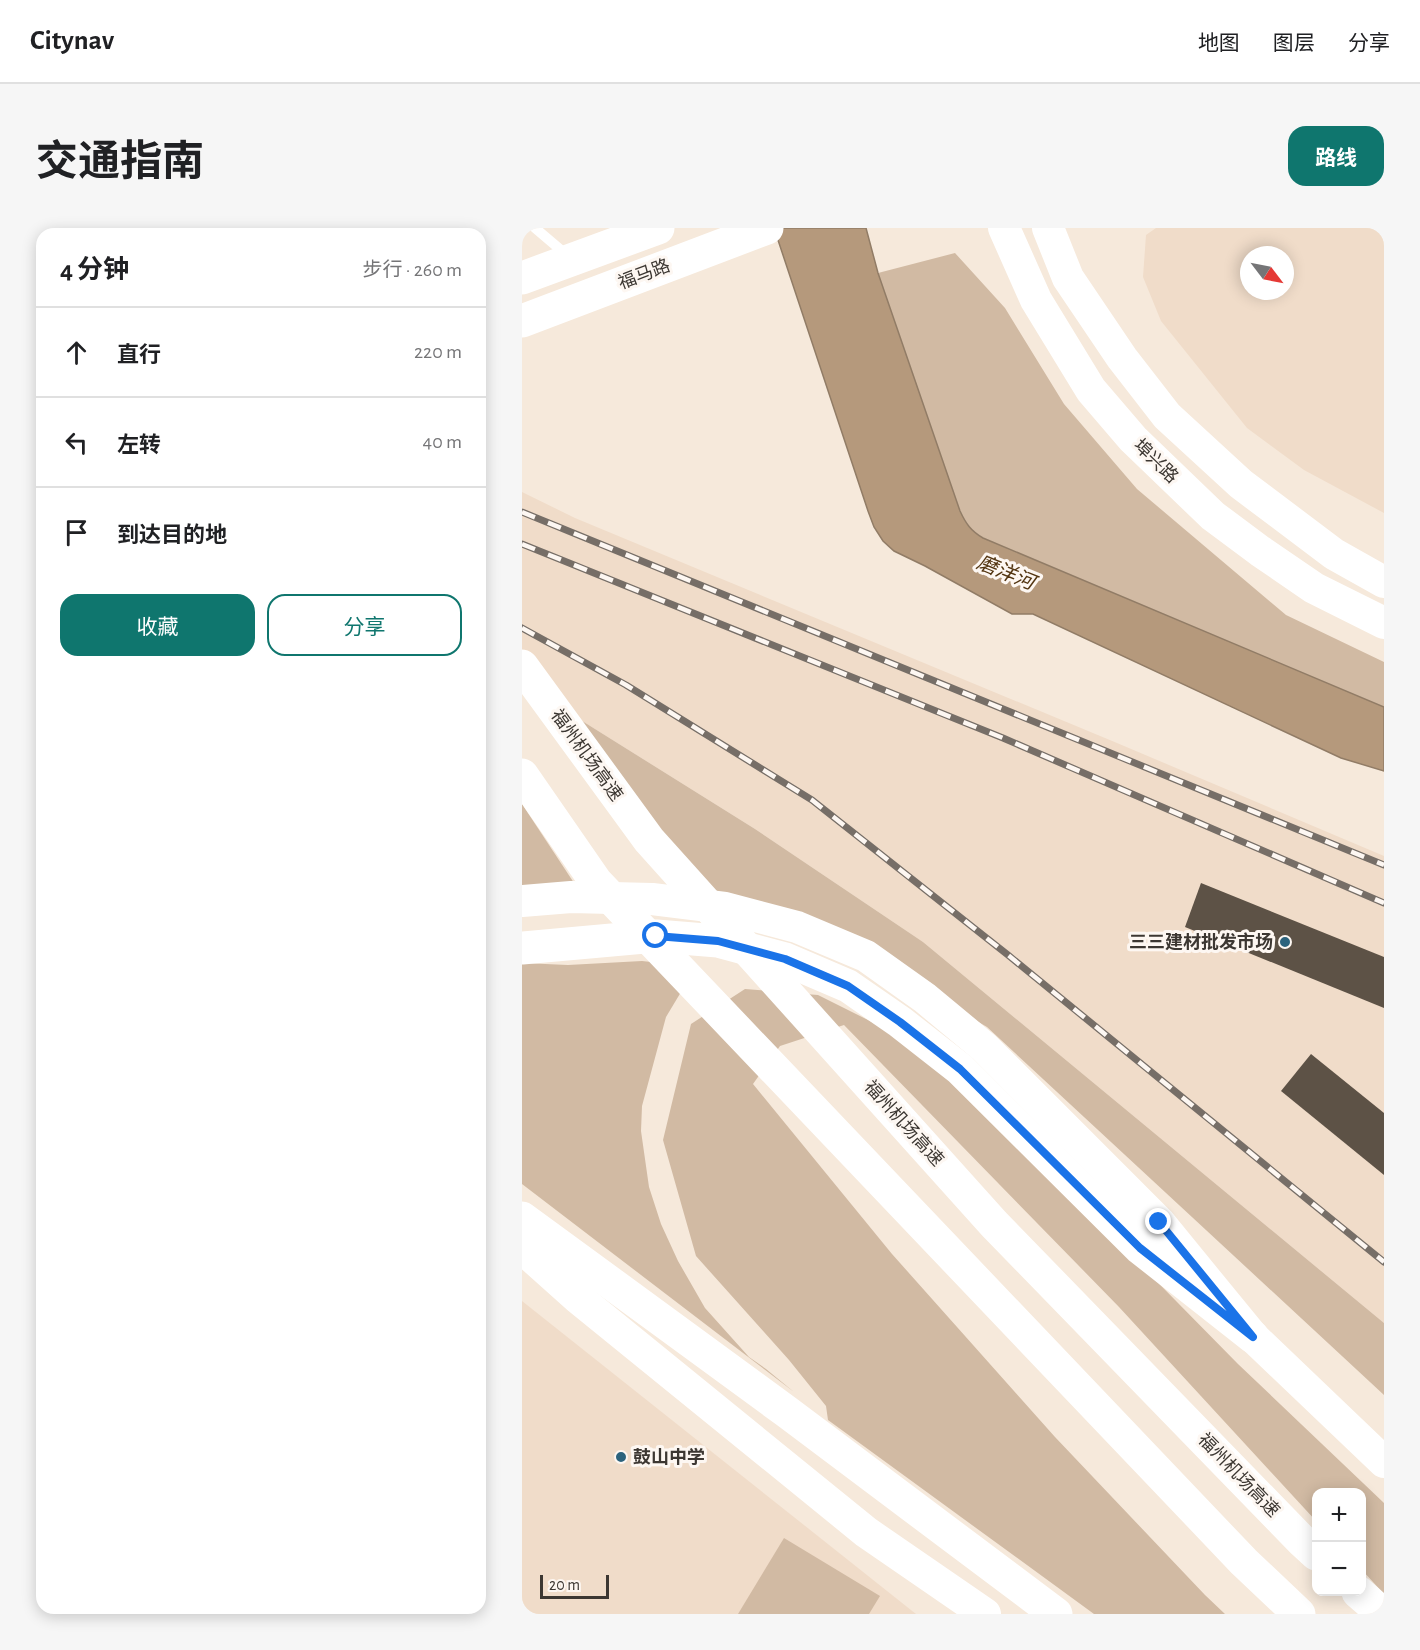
<!DOCTYPE html>
<html lang="zh">
<head>
<meta charset="utf-8">
<style>
  body { margin:0; font-family:"Alegreya Sans","Noto Sans SC",sans-serif; background:#f6f6f6; color:#202124 }
  .controls { position:absolute; right:18px; bottom:18px; display:grid; overflow:hidden; border-radius:12px; box-shadow:0 3px 15px #0003 }
  .controls button { width:54px; height:54px; display:grid; place-items:center; padding:0; border:0; border-bottom:2px solid #e0e0e0; background:#fff; color:#202124; font:30px sans-serif }
  .compass { position:absolute; left:718px; top:18px; width:54px; height:54px; border-radius:50%; background:#fff; box-shadow:0 3px 15px #0003; rotate:122deg }
  .scale { position:absolute; left:18px; bottom:15px; width:69px; box-sizing:border-box; padding-left:6px; border:3px solid #3c3732; border-top:0; font-size:16px; line-height:21px; white-space:nowrap; color:#3c3732; -webkit-text-stroke:4px #fdf7f2; paint-order:stroke }
  .stop { position:absolute; width:18px; height:18px; margin:-14px; border:4px solid #1a73e8; border-radius:50%; background:#fff }
  .stop.end { background:#1a73e8; border-color:#fff; box-shadow:0 2px 6px #0008 }
  .list { margin:0; padding:0; list-style:none }
  h2 { display:flex; justify-content:space-between; align-items:center; height:78px; margin:0; padding:0 24px; font-size:26px }
  h2 small { font-size:20px; font-weight:400; color:#757577 }
  .list li { display:grid; grid-template-columns:39px 1fr auto; gap:18px; align-items:center; box-sizing:border-box; height:90px; padding:0 24px; border-top:2px solid #e0e0e0 }
  .list b { display:block; font-size:22px; white-space:nowrap }
  .list em { font-size:20px; font-style:normal; color:#757577 }
  .actions { display:flex; gap:12px; padding:18px 24px }
  .actions a { flex:1; padding:14px 0; border:2px solid #0f766e; border-radius:18px; text-align:center; font-size:21px; color:#0f766e }
  .actions .main { background:#0f766e; color:#fff }
  .icon { flex:none; width:33px; height:33px; fill:none; stroke:currentColor; stroke-width:2; stroke-linecap:round; stroke-linejoin:round }
  .map { position:relative; flex:none; width:862px; height:1386px; overflow:hidden; border-radius:18px }
  header { display:flex; align-items:center; gap:36px; box-sizing:border-box; height:84px; padding:0 30px; background:#fff; border-bottom:2px solid #e0e0e0 }
  header strong { font-size:28px }
  nav { display:flex; gap:33px; margin-inline-start:auto; font-size:21px }
  .intro { display:flex; align-items:center; justify-content:space-between; box-sizing:border-box; height:144px; padding:0 36px }
  h1 { margin:0; font-size:42px }
  .button { padding:15px 27px; border-radius:18px; background:#0f766e; color:#fff; font-size:21px; font-weight:700 }
  main { display:flex; gap:36px; padding:0 36px }
  aside { flex:1; background:#fff; border-radius:18px; box-shadow:0 3px 15px #0003 }
  .map>svg:first-child { display:block }
  .built { fill:#f0dcc9; fill-rule:evenodd }
  .green { fill:#d1baa3 }
  .water { fill:#b5997c; stroke:#917c66; stroke-width:1.5 }
  .building { fill:#5d5246 }
  .lines { fill:none; stroke-linecap:round; stroke-linejoin:round }
  .lane { stroke:#fff; stroke-width:10 }
  .secondary { stroke:#fff; stroke-width:32 }
  .primary { stroke:#fff; stroke-width:33 }
  .highway { stroke:#fff; stroke-width:33 }
  .rail-casing { stroke:#766e67; stroke-width:7 }
  .rail { stroke:#fdf7f2; stroke-width:4.5; stroke-dasharray:14; stroke-linecap:butt }
  .route { stroke:#1a73e8; stroke-width:8 }
  .poi-dot { fill:#2c637d; stroke:#fdf7f2; stroke-width:2 }
  .labels { text-anchor:middle; stroke-width:6; stroke-linejoin:round; paint-order:stroke }
  .street-label { font-size:18px; fill:#3c3732; stroke:#fdf7f2 }
  .poi-label { font-size:18px; font-weight:bold; fill:#3c3732; stroke:#fdf7f2; text-anchor:end }
  .water-label { font-size:20px; font-style:italic; fill:#533511; stroke:#fdf7f2 }
</style>
</head>
<body>
<header>
<strong>Citynav</strong>
<nav><a>地图</a><a>图层</a><a>分享</a></nav>
</header>
<div class="intro"><h1>交通指南</h1><a class="button">路线</a></div>
<main>
<aside>
<h2>4 分钟<small>步行 · 260 m</small></h2>
<ul class="list">
<li><svg class="icon" aria-label="ahead" viewBox="0 0 24 24"><path d="M12 20V5M6 11l6-6 6 6"/></svg><div><b>直行</b></div><em>220 m</em></li>
<li><svg class="icon" aria-label="left" viewBox="0 0 24 24"><path d="M17 20v-9H6M10 6l-5 5 5 5"/></svg><div><b>左转</b></div><em>40 m</em></li>
<li><svg class="icon" aria-label="arrive" viewBox="0 0 24 24"><path d="M6 21V4h12l-3 4 3 4H6"/></svg><div><b>到达目的地</b></div></li>
</ul>
<div class="actions"><a class="main">收藏</a><a>分享</a></div>
</aside>
<div class="map">
<svg width="862" height="1386" viewBox="0 0 862 1386">
  <rect width="100%" height="100%" fill="#f6e9db"/>
  <g class="built">
    <path d="M634,0H862V285L782,242L725,200L639,93L621,49L624,7ZM727,27H763V63H727Z"/>
    <path d="M0,264L53,290L595,515L862,628V1095L401,714L233,601L57,491L0,459Z"/>
    <path d="M0,1073L394,1386H0Z"/>
  </g>
  <g class="green">
    <path d="M433,25L483,80L542,176L615,261L764,387L862,434V479L461,310C449,303 444,296 438,283L356,45Z"/>
    <path d="M57,491L233,601L401,714L862,1095V1167L465,799L361,738L195,673L72,522Z"/>
    <path d="M0,576L56,661H0Z"/>
    <path d="M120,733L174,739L144,789L120,878L119,903L127,959L139,996L156,1033L183,1080L227,1129L244,1141L272,1164L0,956V735L46,737Z"/>
    <path d="M223,761L296,767L350,794L404,827L536,953L716,1136L862,1275V1366L840,1342V1264H794V1293L597,1079L322,797L258,818L231,856L370,1026L533,1209L683,1367L703,1386H572L306,1192L304,1178L267,1132L174,1028L141,912L169,796Z"/>
    <path d="M262,1310L358,1368L347,1386H216Z"/>
  </g>
  <path class="water" d="M252,0H344L356,45L438,283C444,296 449,303 461,310L862,479V543L819,530L511,386H490L403,338L372,323L361,313L352,299L346,283Z"/>
  <g class="building">
    <path d="M679,655L862,729V780L663,699Z"/>
    <path d="M789,826L862,885V947L759,863Z"/>
  </g>
  <g class="lines">
    <path class="lane" d="M13,0L46,28"/>
    <g class="secondary">
      <path d="M482,0L514,72L569,162L611,211L691,288L738,323L792,360L862,395"/>
      <path d="M526,0L546,50L600,130L645,188L719,256L812,326L862,354"/>
      <path d="M0,673L49,669L130,671L203,680L275,699L344,728L403,770L462,819L637,994L731,1109L862,1234"/>
      <path d="M0,1020L56,1070L344,1304L463,1386"/>
    </g>
    <g class="primary">
      <path d="M0,50L136,0"/>
      <path d="M0,93L245,0"/>
      <path d="M0,720L134,708L196,713L263,731L326,758L378,794L438,841L618,1020L731,1109"/>
    </g>
    <g class="highway">
      <path d="M0,438L127,612L472,996L781,1314L794,1326"/>
      <path d="M0,547L74,654L722,1334L777,1386"/>
      <path d="M0,990L265,1184L534,1386"/>
      <path d="M836,1364L861,1386"/>
    </g>
    <defs>
      <g id="rail">
        <path d="M0,284L862,637"/>
        <path d="M0,316L481,510L862,675"/>
        <path d="M0,400L104,457L290,572L486,727L862,1034"/>
      </g>
    </defs>
    <use href="#rail" class="rail-casing"/>
    <use href="#rail" class="rail"/>
  </g>
  <g class="lines">
    <path class="route" d="M134,708L196,713L263,731L326,758L378,794L438,841L618,1020L731,1109L637,994"/>
  </g>
  <g class="poi-dot">
    <circle cx="763" cy="714" r="6"/>
    <circle cx="99" cy="1229" r="6"/>
  </g>
  <g class="labels">
    <g class="street-label">
      <text transform="translate(122 46) rotate(-21)" y="6">福马路</text>
      <text transform="translate(634 233) rotate(44)" y="6">埠兴路</text>
      <text transform="translate(65 527) rotate(54)" y="6">福州机场高速</text>
      <text transform="translate(382 895) rotate(48)" y="6">福州机场高速</text>
      <text transform="translate(717 1247) rotate(46)" y="6">福州机场高速</text>
    </g>
    <g class="poi-label">
      <text x="751" y="720">三三建材批发市场</text>
      <text x="111" y="1235" text-anchor="start">鼓山中学</text>
    </g>
    <g class="water-label">
      <text transform="translate(484 344) rotate(22)" y="7">磨洋河</text>
    </g>
  </g>
</svg>
<div class="controls">
<button>+</button>
<button>−</button>
</div>
<svg class="compass" viewBox="-18 -18 36 36"><path d="M0-13l5 13h-10z" fill="#e53935"/><path d="M0 13l5-13h-10z" fill="#757577"/></svg>
<div class="scale">20 m</div>
<div class="stop" style="left:134px;top:708px"></div>
<div class="stop end" style="left:637px;top:994px"></div>
</div>
</main>
</body>
</html>
